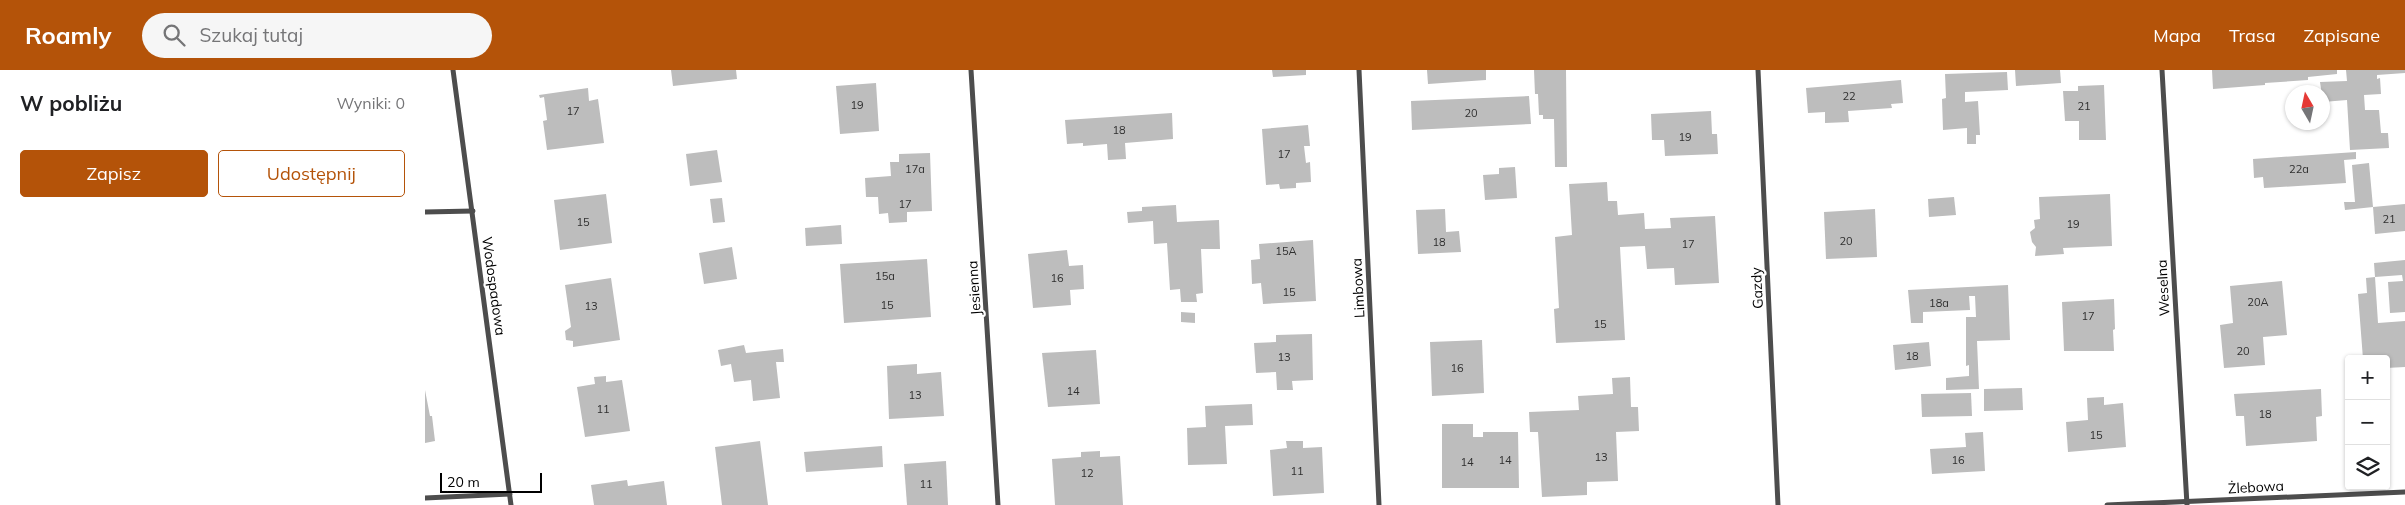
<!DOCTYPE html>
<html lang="pl">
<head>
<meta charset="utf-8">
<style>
  body { margin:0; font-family:Mulish,sans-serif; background:#f6f6f6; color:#202124 }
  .controls { position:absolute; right:15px; bottom:15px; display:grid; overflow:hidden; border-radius:5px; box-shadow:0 1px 4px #0004 }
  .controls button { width:45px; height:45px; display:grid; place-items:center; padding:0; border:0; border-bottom:1px solid #e0e0e0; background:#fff; color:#202124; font:25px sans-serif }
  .compass { position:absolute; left:1860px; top:15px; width:45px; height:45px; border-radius:50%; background:#fff; box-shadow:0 1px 4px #0004; rotate:351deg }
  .scale { position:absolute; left:15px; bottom:12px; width:102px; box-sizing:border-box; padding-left:5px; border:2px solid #000; border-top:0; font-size:14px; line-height:18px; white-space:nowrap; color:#000; -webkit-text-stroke:4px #fff; paint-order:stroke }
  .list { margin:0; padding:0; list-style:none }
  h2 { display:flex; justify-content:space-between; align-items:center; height:65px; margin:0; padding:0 20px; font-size:21px }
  h2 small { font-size:16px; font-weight:400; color:#757577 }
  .actions { display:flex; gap:10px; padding:15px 20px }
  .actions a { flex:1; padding:11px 0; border:1px solid #b45309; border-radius:5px; text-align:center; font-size:18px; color:#b45309 }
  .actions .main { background:#b45309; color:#fff }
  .icon { flex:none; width:28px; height:28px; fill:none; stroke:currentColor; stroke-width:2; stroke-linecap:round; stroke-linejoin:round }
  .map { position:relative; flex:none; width:1980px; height:435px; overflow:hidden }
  header { display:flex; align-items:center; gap:30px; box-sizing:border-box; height:70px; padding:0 25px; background:#b45309; color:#fff }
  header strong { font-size:24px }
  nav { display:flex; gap:28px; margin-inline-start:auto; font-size:18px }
  .search { width:350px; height:45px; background:#f6f6f6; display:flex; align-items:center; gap:12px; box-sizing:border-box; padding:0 18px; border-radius:28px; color:#757577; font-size:19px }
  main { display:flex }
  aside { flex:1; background:#fff }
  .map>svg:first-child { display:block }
  .building { fill:#bdbdbd }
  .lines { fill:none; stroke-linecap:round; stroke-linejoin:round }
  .street { stroke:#4d4d4d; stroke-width:5 }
  .labels { text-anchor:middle; stroke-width:4.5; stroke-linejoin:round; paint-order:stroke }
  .number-label { font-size:11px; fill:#2f2f2f }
  .street-label { font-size:14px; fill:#000; stroke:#fff }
</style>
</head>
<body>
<header>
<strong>Roamly</strong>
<div class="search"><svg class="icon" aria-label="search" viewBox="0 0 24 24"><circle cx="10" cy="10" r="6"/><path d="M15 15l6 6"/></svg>Szukaj tutaj</div>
<nav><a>Mapa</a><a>Trasa</a><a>Zapisane</a></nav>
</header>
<main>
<aside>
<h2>W pobliżu<small>Wyniki: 0</small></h2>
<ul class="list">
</ul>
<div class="actions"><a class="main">Zapisz</a><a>Udostępnij</a></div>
</aside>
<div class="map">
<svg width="1980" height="435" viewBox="0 0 1980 435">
  <rect width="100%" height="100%" fill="#fff"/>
  <g class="building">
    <path d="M246,0H311L312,9L248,16Z"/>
    <path d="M847,0H881V5L848,7Z"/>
    <path d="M1002,0H1061V10L1003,14Z"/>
    <path d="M1109,0H1141L1142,97H1130L1129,49H1118V45H1114L1113,24H1110Z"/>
    <path d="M1590,0H1635L1636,13L1591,16Z"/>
    <path d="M1787,0H1912V4L1883,7V10L1840,13V15L1788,19Z"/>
    <path d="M1921,0H1980V3L1952,5V9L1955,8L1956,24L1939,25L1940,40H1954L1956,63H1963L1964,78L1925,80L1922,30L1898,32L1895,12L1922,11Z"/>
    <path d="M1582,2L1583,20L1540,22V32L1553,31L1555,65H1551V74H1542V58L1518,60L1517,29L1521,28L1520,4Z"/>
    <path d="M1476,10L1478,33L1466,34L1467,38L1423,41L1424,52L1400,53V42L1383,43L1381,18Z"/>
    <path d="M451,13L454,61L415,64L411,16Z"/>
    <path d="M1679,15L1681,70H1654V51H1640L1638,21H1653V16Z"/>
    <path d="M163,18L164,31L173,29L179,73L122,80L118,51L122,50L119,27L115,28L114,25Z"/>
    <path d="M1104,26L1106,54L987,60L986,31Z"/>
    <path d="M1286,41L1287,64H1292L1293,84L1240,86L1239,70H1227L1226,44Z"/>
    <path d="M747,43L748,69L700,73L701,89L683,90L682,74L658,76V73L642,74L640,50Z"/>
    <path d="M883,55L885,76H879L881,93L885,92L886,112L871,113V118L855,119L854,114L841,115L837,59Z"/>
    <path d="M292,80L297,112L265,116L261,84Z"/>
    <path d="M1931,82V89L1919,90L1921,113L1839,118L1838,107L1829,108L1828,89Z"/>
    <path d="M505,83L507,141L482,142V152L464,153L463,143L454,144L453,127H441L440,108L466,106L465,92H474V84Z"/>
    <path d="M1944,93L1948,137L1920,140L1919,132H1930L1927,95Z"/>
    <path d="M1090,97L1092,128L1060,130L1058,105L1074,104V98Z"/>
    <path d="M1182,112L1183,131H1192L1193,145L1219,143L1220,159L1246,158L1245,148L1290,146L1294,213L1250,215L1249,198L1222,199L1220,176L1195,177L1200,270L1131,273L1129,239L1134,238L1130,167L1147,165L1144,114Z"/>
    <path d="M181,124L187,173L135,180L129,130Z"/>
    <path d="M1685,124L1687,176L1638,178L1639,184L1610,186L1611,177L1607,172L1605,162L1610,158L1609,150L1615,149L1614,127Z"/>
    <path d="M1529,127L1531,145L1504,147L1503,129Z"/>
    <path d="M297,128L300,152L288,153L285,129Z"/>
    <path d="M1980,134V161L1950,164L1948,137Z"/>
    <path d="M751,135L752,152L794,150L795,179H776L778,223L771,224L772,232H756L755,219L745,220L742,173L729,174L728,151L703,153L702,142L717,141V137Z"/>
    <path d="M1020,139L1021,162L1034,161L1036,182L993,184L991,140Z"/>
    <path d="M1450,139L1452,187L1401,189L1399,142Z"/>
    <path d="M416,155L417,174L381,176L380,158Z"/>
    <path d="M888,170L891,231L838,234L836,213L827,214L826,190L835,189L834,174Z"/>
    <path d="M307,177L312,209L279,214L274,183Z"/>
    <path d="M642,180L644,196L658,195L659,219L645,220L646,235L608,238L603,184Z"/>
    <path d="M502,189L506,247L419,253L415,194Z"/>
    <path d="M1980,190V242L1965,243L1963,212L1978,211L1977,205L1950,207L1953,253L1980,251V297L1961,298V289H1938L1933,224L1942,223L1941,208L1950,207L1949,193Z"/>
    <path d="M186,208L195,270L148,277V271L141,270L140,261L146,257L140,215Z"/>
    <path d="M1857,211L1862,265L1838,267L1840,295L1799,298L1795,255L1808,253L1805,216Z"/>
    <path d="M1583,215L1585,270L1552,271L1554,319L1521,320V308L1544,306V295L1541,296V247H1551L1550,226H1544L1545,240L1498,242V253H1486L1483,220Z"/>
    <path d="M1689,229L1690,259L1688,260L1689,281H1639L1637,232Z"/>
    <path d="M756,242L770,243V253L756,252Z"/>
    <path d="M887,264L888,310L867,311L868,320H852L851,302L831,303L829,273L851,272V265Z"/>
    <path d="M1057,270L1059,323L1007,326L1005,272Z"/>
    <path d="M1504,272L1506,296L1470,300L1468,275Z"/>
    <path d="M319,275L321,283L358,279L359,292H351L355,328L328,331L326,310L309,312L306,294L296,296L293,280Z"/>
    <path d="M671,280L675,334L623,337L617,283Z"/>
    <path d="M492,294V304L516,302L519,346L464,349L462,296Z"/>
    <path d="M181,306V312L197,310L205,361L160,367L152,317L170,314L169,307Z"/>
    <path d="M1205,307L1206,337H1213L1214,361L1191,362L1193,411L1162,412V425L1117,427L1113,362H1105L1104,342L1154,340L1153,326L1188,324L1187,308Z"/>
    <path d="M1597,318L1598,340L1559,341V319Z"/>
    <path d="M1896,319L1897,346L1891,347L1892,371L1821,376L1819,346H1811L1809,324Z"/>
    <path d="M0,320L5,346H7L10,371L0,373Z"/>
    <path d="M1546,323L1547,346L1497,347L1496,324Z"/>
    <path d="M1679,327V335L1698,333L1701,377L1643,382L1641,352L1663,350L1662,328Z"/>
    <path d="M827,334L828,355L800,356L802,394L763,395L762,358L781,357L780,336Z"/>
    <path d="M1017,354H1048V367H1058V362H1093L1094,418H1017Z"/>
    <path d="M1558,362L1560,401L1507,404L1505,379L1541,377L1540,363Z"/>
    <path d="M335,371L343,435H297L290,377Z"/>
    <path d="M861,371H878V378L897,377L899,423L848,426L845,380L862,378Z"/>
    <path d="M457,376L458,397L381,402L379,382Z"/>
    <path d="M675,381V387L695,386L698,435H630L627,389L656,387V382Z"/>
    <path d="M521,391L523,435H482L479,394Z"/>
    <path d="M202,410L203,416L239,411L242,435H169L166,415Z"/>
  </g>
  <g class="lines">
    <g class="street">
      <path d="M28,0L86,435"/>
      <path d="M546,0L573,435"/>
      <path d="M934,0L954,435"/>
      <path d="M1333,0L1353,435"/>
      <path d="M1737,0L1762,435"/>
      <path d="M0,142L48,141"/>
      <path d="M0,428L85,424"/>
      <path d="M1682,435L1980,422"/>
    </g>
  </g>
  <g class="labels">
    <g class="number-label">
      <text x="1424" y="30">22</text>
      <text x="432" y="39">19</text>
      <text x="1659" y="40">21</text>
      <text x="148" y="45">17</text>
      <text x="1046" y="47">20</text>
      <text x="694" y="64">18</text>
      <text x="1260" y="71">19</text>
      <text x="859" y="88">17</text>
      <text x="490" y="103">17a</text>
      <text x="1874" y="103">22a</text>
      <text x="480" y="138">17</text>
      <text x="1964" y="153">21</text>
      <text x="158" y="156">15</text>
      <text x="1648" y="158">19</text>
      <text x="1421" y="175">20</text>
      <text x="1014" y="176">18</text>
      <text x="1263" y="178">17</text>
      <text x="861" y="185">15A</text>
      <text x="460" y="210">15a</text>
      <text x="632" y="212">16</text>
      <text x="864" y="226">15</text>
      <text x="1833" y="236">20A</text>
      <text x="1514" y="237">18a</text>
      <text x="462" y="239">15</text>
      <text x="166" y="240">13</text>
      <text x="1663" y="250">17</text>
      <text x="1175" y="258">15</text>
      <text x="1818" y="285">20</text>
      <text x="1487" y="290">18</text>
      <text x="859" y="291">13</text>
      <text x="1032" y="302">16</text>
      <text x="648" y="325">14</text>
      <text x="490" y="329">13</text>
      <text x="178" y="343">11</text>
      <text x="1840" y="348">18</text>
      <text x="1671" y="369">15</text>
      <text x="1176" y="391">13</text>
      <text x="1080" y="394">14</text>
      <text x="1533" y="394">16</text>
      <text x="1042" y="396">14</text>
      <text x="872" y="405">11</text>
      <text x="662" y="407">12</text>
      <text x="501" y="418">11</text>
    </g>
    <g class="street-label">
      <text transform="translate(69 216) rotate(82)" y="5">Wodospadowa</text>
      <text transform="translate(549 218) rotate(-94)" y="5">Jesienna</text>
      <text transform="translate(933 218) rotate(-93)" y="5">Limbowa</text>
      <text transform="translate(1332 218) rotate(-93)" y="5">Gazdy</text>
      <text transform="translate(1738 218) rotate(-93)" y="5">Weselna</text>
      <text transform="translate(1831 417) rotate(-3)" y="5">Żlebowa</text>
    </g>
  </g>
</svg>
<div class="controls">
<button>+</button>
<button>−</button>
<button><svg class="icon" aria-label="layers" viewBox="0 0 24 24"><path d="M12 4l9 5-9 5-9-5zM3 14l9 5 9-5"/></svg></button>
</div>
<svg class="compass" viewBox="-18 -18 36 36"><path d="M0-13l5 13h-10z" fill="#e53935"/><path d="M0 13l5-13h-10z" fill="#757577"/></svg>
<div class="scale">20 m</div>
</div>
</main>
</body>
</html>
